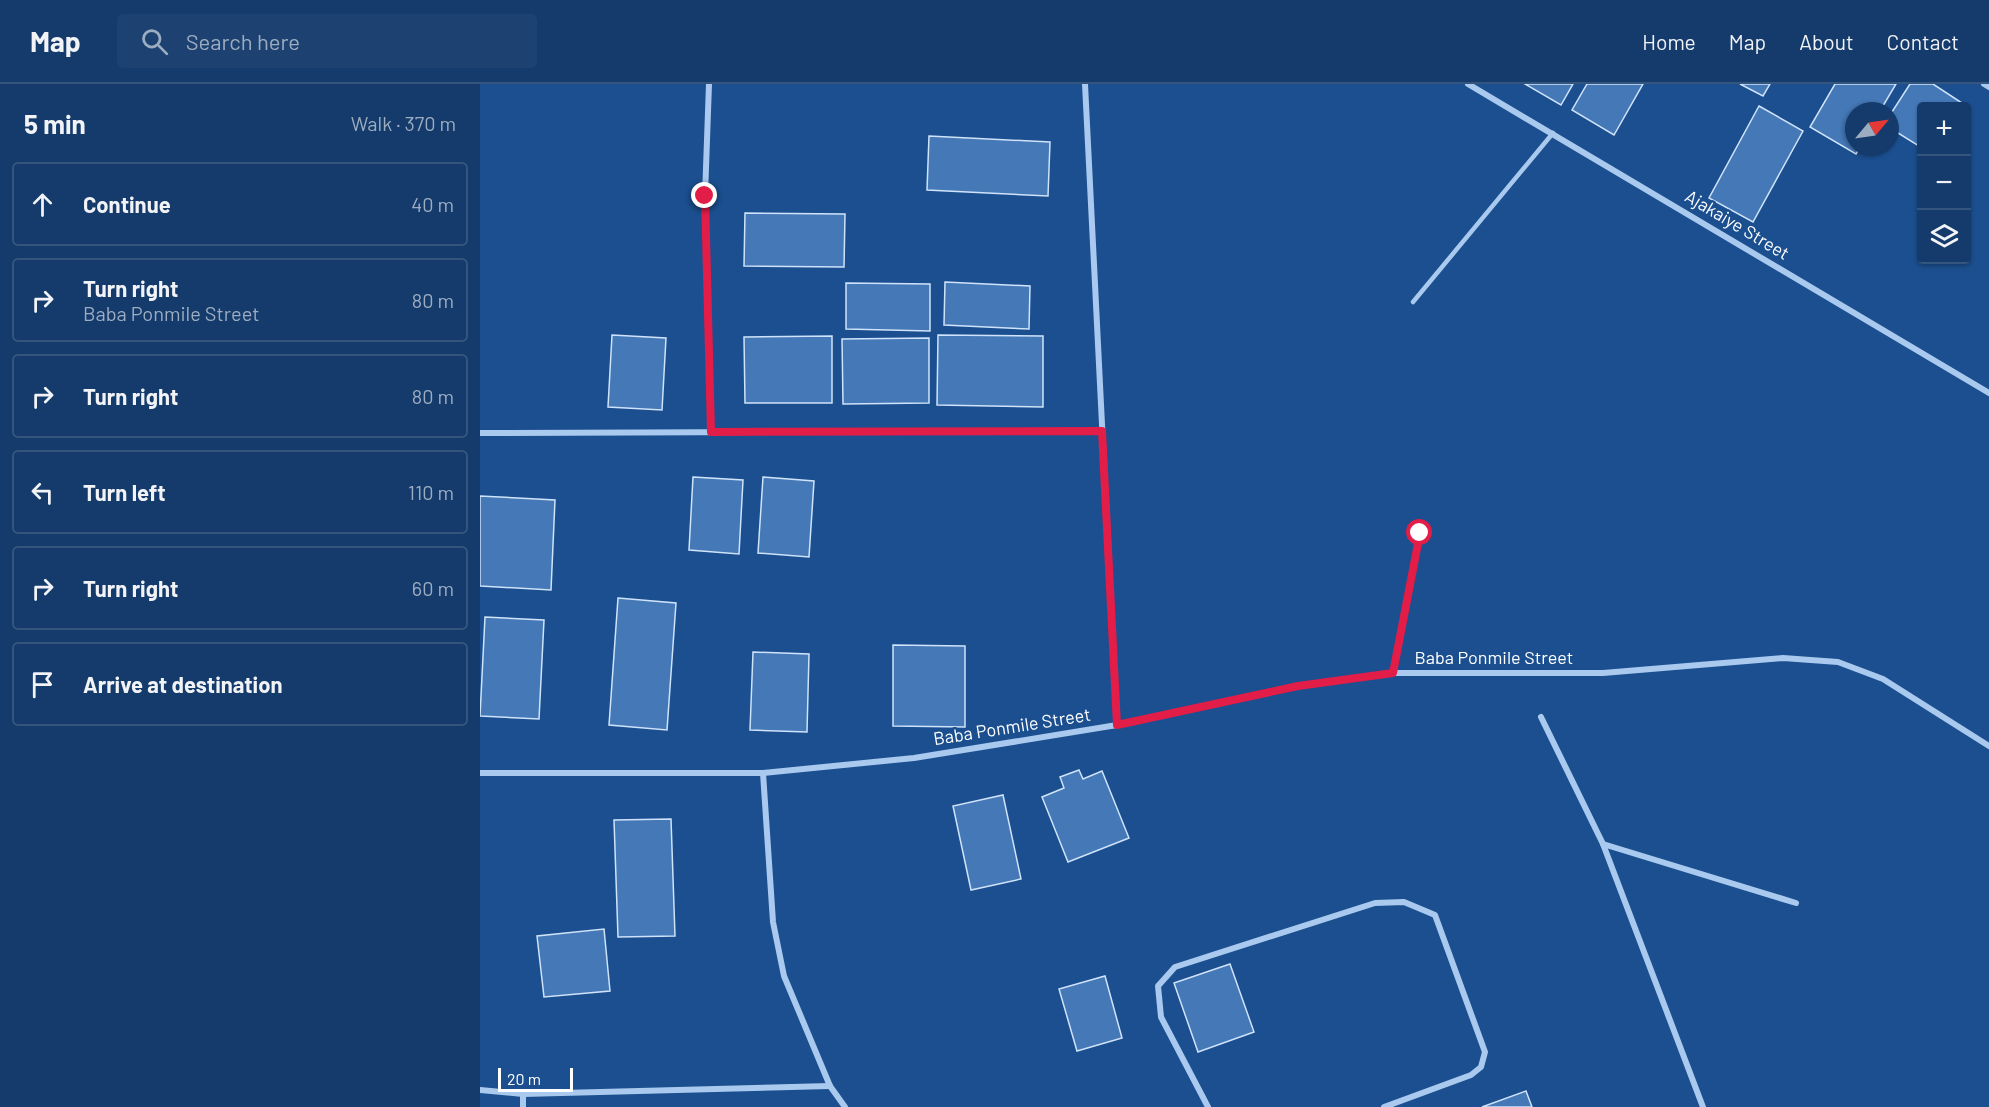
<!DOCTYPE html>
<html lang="en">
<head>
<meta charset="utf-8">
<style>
  body { margin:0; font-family:Barlow,sans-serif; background:#1d4271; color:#f1f3f6 }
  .controls { position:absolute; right:18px; top:18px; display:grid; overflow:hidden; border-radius:6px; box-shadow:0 2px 4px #0004 }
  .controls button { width:54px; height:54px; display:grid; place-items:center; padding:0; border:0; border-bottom:2px solid #33557e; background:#143b6b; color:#f1f3f6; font:30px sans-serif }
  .compass { position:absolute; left:1365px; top:18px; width:54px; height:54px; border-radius:50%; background:#143b6b; box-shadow:0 2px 4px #0004; rotate:61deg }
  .scale { position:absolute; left:18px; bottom:15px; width:75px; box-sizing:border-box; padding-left:6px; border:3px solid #fff; border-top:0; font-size:16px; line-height:21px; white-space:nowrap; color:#fff; -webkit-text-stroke:4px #1b4f8f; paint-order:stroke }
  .stop { position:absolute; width:18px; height:18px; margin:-14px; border:4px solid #e11d48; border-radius:50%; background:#fff }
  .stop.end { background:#e11d48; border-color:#fff; box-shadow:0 2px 6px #0008 }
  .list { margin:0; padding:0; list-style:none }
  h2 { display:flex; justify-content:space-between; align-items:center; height:78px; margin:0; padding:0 24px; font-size:26px }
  h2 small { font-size:20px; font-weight:400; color:#9dadc1 }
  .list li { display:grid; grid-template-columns:39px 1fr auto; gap:18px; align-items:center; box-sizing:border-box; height:84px; margin:0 12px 12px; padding:0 12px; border:2px solid #33557e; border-radius:6px }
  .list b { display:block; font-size:22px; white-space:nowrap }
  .list p { margin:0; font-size:20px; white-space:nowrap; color:#9dadc1 }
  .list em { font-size:20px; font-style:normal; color:#9dadc1 }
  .icon { flex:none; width:33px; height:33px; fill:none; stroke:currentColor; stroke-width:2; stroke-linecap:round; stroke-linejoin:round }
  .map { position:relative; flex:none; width:1509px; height:1023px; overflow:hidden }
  header { display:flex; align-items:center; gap:36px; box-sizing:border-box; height:84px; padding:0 30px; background:#143b6b; border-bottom:2px solid #33557e }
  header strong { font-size:28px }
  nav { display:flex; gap:33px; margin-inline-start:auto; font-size:21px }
  .search { width:420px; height:54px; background:#1d4271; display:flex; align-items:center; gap:15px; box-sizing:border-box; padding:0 21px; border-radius:6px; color:#9dadc1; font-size:22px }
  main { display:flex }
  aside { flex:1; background:#143b6b }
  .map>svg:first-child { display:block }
  .building { fill:#4478b7; stroke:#cfe3fa; stroke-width:1.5 }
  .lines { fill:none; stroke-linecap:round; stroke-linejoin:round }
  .lane { stroke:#a9c9ee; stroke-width:4.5 }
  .street { stroke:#a9c9ee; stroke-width:6 }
  .route { stroke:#e11d48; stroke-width:8 }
  .labels { text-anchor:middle; stroke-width:5; stroke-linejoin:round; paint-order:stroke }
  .street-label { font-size:18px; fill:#fff; stroke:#1b4f8f }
</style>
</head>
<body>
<header>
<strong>Map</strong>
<div class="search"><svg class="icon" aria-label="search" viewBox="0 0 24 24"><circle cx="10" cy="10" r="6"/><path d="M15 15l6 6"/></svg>Search here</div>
<nav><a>Home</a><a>Map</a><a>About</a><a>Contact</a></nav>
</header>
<main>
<aside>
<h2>5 min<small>Walk · 370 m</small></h2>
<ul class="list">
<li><svg class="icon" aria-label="ahead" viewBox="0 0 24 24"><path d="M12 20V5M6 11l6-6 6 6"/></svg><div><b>Continue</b></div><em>40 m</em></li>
<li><svg class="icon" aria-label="right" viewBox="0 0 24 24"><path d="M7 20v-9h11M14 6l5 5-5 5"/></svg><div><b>Turn right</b><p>Baba Ponmile Street</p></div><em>80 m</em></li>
<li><svg class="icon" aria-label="right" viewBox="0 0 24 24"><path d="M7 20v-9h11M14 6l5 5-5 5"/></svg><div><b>Turn right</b></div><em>80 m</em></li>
<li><svg class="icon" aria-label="left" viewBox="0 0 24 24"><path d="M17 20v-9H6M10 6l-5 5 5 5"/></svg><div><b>Turn left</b></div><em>110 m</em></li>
<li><svg class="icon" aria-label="right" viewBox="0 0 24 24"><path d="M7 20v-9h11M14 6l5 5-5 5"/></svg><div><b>Turn right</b></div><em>60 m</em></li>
<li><svg class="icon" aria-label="arrive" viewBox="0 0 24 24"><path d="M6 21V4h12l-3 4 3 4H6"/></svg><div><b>Arrive at destination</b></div></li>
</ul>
</aside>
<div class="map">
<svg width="1509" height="1023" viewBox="0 0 1509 1023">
  <rect width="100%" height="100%" fill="#1b4f8f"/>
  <g class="building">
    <path d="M1045,0H1093L1081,21Z"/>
    <path d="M1107,0H1163L1134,51L1092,26Z"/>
    <path d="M1260,0H1290L1283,12Z"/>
    <path d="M1355,0H1416L1400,27H1374V63H1380L1376,70L1330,43Z"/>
    <path d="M1430,0H1453L1482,19L1480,22H1442V64L1410,44V31Z"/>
    <path d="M1279,22L1323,47L1273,138L1229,114Z"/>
    <path d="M449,52L570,58L568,112L447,106Z"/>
    <path d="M265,129L365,130L364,183L264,182Z"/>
    <path d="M465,198L550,202L549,245L464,241Z"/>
    <path d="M366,199L450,200V247L366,245Z"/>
    <path d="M132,251L186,254L182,326L128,323Z"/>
    <path d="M458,251L563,252V323L457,321Z"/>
    <path d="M352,252V319H265L264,253Z"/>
    <path d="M449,254V319L363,320L362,255Z"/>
    <path d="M213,393L263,396L259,470L209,466Z"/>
    <path d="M283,393L334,397L329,473L278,469Z"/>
    <path d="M0,412L75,416L71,506L0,502Z"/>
    <path d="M138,514L196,519L187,646L129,641Z"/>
    <path d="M5,533L64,536L59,635L0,632Z"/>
    <path d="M413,561L485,562V643L413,642Z"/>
    <path d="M273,568L329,570L327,648L270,646Z"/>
    <path d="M599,686L603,695L622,687L649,754L588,778L562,713L584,704L580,693Z"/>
    <path d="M523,711L541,795L491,806L473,722Z"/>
    <path d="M191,735L195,852L138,853L134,736Z"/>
    <path d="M124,845L130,907L64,913L57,852Z"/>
    <path d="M750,880L774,948L718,968L694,899Z"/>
    <path d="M625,892L642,954L597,967L579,905Z"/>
    <path d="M1046,1007L1052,1023H1002Z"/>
  </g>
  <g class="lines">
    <path class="lane" d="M933,218L1073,49"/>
    <g class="street">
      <path d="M229,0L225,112L231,348"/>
      <path d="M605,0L637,641"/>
      <path d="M988,0L1509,309"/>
      <path d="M1504,0L1509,3"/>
      <path d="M0,349L622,347"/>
      <path d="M913,589L940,449"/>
      <path d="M1061,633L1123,760L1223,1023"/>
      <path d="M0,689H283L434,674L637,641L818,602L913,589H1123L1303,574L1358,578L1403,595L1509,662"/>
      <path d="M283,689L293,838L304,892L350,1002L365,1023"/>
      <path d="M1123,760L1316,819"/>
      <path d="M0,1006L43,1010L350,1002"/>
      <path d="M43,1023V1010"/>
      <path d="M728,1023L681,933L678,902L695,883L895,819L924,818L955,831L1005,968L1001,983L991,991L904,1023"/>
    </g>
  </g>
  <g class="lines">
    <path class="route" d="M225,112L231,348L622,347L637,641L818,602L913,589L940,449"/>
  </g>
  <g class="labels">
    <g class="street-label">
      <text transform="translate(1257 141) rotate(31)" y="6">Ajakaiye Street</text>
      <text x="1014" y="580">Baba Ponmile Street</text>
      <text transform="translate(532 643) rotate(-9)" y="6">Baba Ponmile Street</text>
    </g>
  </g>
</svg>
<div class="controls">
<button>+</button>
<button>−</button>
<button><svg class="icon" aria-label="layers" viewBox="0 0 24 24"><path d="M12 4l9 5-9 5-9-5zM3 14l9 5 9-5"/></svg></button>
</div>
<svg class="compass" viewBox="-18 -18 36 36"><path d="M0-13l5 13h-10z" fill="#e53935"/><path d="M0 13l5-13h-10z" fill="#9dadc1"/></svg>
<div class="scale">20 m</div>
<div class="stop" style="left:940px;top:449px"></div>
<div class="stop end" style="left:225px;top:112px"></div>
</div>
</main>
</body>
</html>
